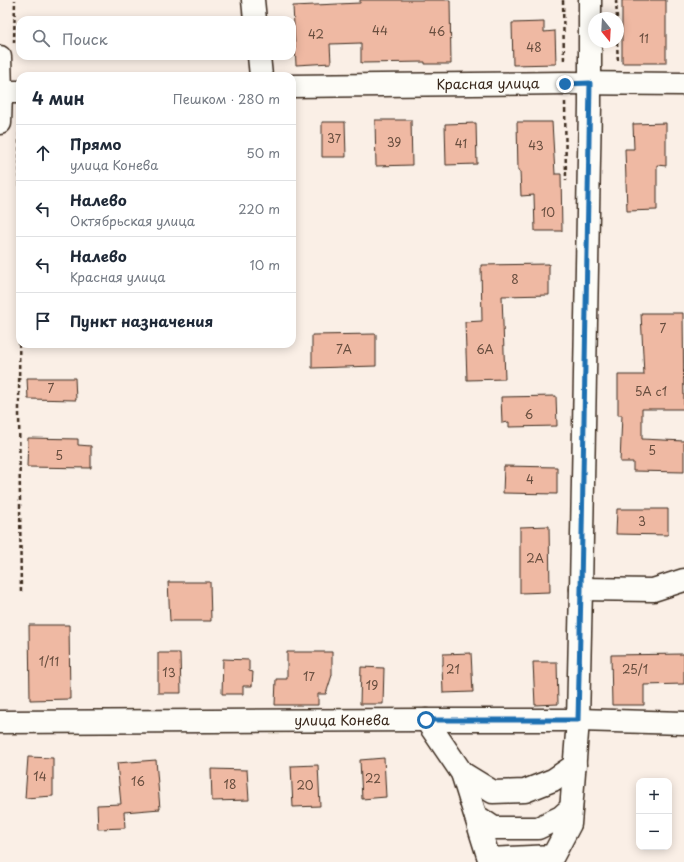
<!DOCTYPE html>
<html lang="ru">
<head>
<meta charset="utf-8">
<style>
  body { margin:0; font-family:"Playpen Sans",sans-serif; background:#f6f6f7; color:#1f2937 }
  .controls { position:absolute; right:12px; bottom:12px; display:grid; overflow:hidden; border-radius:8px; box-shadow:0 2px 10px #0003 }
  .controls button { width:36px; height:36px; display:grid; place-items:center; padding:0; border:0; border-bottom:1px solid #e0e1e3; background:#fff; color:#1f2937; font:20px sans-serif }
  .compass { position:absolute; left:588px; top:12px; width:36px; height:36px; border-radius:50%; background:#fff; box-shadow:0 2px 10px #0003; rotate:162deg }
  .stop { position:absolute; width:12px; height:12px; margin:-9px; border:3px solid #1f6fb2; border-radius:50%; background:#fff }
  .stop.end { background:#1f6fb2; border-color:#fff; box-shadow:0 1px 4px #0008 }
  .list { margin:0; padding:0; list-style:none }
  h2 { display:flex; justify-content:space-between; align-items:center; height:52px; margin:0; padding:0 16px; font-size:17px }
  h2 small { font-size:13px; font-weight:400; color:#747a83 }
  .list li { display:grid; grid-template-columns:26px 1fr auto; gap:12px; align-items:center; box-sizing:border-box; height:56px; padding:0 16px; border-top:1px solid #e0e1e3 }
  .list b { display:block; font-size:15px; white-space:nowrap }
  .list p { margin:0; font-size:13px; white-space:nowrap; color:#747a83 }
  .list em { font-size:13px; font-style:normal; color:#747a83 }
  .icon { flex:none; width:22px; height:22px; fill:none; stroke:currentColor; stroke-width:2; stroke-linecap:round; stroke-linejoin:round }
  .map { position:relative; flex:none; width:684px; height:862px; overflow:hidden }
  .search { position:absolute; background:#fff; box-shadow:0 2px 10px #0003; left:16px; top:16px; width:280px; height:44px; display:flex; align-items:center; gap:10px; box-sizing:border-box; padding:0 14px; border-radius:12px; color:#747a83; font-size:15px }
  .panel { position:absolute; background:#fff; box-shadow:0 2px 10px #0003; left:16px; top:72px; width:280px; height:276px; border-radius:12px }
  .map>svg:first-child { display:block }
  .building { fill:#efb9a3; stroke:#3b2a1e }
  .lines { fill:none; stroke-linecap:round; stroke-linejoin:round }
  .minor-casing { stroke:#3b2a1e; stroke-width:25 }
  .major-casing { stroke:#3b2a1e; stroke-width:25 }
  .path { stroke:#3b2a1e; stroke-width:2.5; stroke-dasharray:4 3; stroke-linecap:butt }
  .minor { stroke:#fdfcf7; stroke-width:22 }
  .major { stroke:#fdfcf7; stroke-width:22 }
  .route { stroke:#1f6fb2; stroke-width:5 }
  .labels { text-anchor:middle; stroke-width:3.5; stroke-linejoin:round; paint-order:stroke }
  .number-label { font-size:12px; fill:#684e3f }
  .street-label { font-size:14px; fill:#3b2a1e; stroke:#fdfcf7 }
</style>
</head>
<body>
<div class="map">
<svg width="684" height="862" viewBox="0 0 684 862">
  <rect width="100%" height="100%" fill="#faefe6"/>
  <filter id="ink" filterUnits="userSpaceOnUse"><feTurbulence type="fractalNoise" baseFrequency=".025" numOctaves="2"/><feDisplacementMap in="SourceGraphic" scale="8" xChannelSelector="R" yChannelSelector="G"/><feConvolveMatrix kernelMatrix="1 2 1 2 8 2 1 2 1" color-interpolation-filters="sRGB"/></filter>
  <g filter="url(#ink)">
    <g class="building">
      <path d="M360,0H450L451,64H425V62L361,63V43L330,44L331,63L296,65L293,6L360,3Z"/>
      <rect x="622" y="0" width="44" height="63"/>
      <path d="M544,22V32L555,31L556,64L513,65L512,23Z"/>
      <path d="M375,120H411L412,165L376,166Z"/>
      <path d="M322,122H345L346,157H322Z"/>
      <path d="M517,122H552L555,174H561L562,231H535L534,195L521,196L520,171H518Z"/>
      <path d="M476,123L477,164L446,165L445,124Z"/>
      <path d="M666,123V166L657,165V210L627,211L625,149H634L633,124Z"/>
      <path d="M549,264V295L502,296L505,379L467,380L465,322L482,321L481,265Z"/>
      <path d="M641,313H683L684,409H642V439L684,441V472L633,471V462H620L622,415H618V375H644Z"/>
      <path d="M376,334V366L312,368V335Z"/>
      <path d="M27,378H75L76,400L28,399Z"/>
      <path d="M556,396L557,426L509,427V422L502,423L501,397Z"/>
      <path d="M28,438L78,439V445L91,446V468L27,467Z"/>
      <path d="M504,466L557,467V494L503,493Z"/>
      <path d="M617,509H668V535L616,534Z"/>
      <path d="M549,526L550,592L520,593V527Z"/>
      <path d="M168,582H210L211,621H170Z"/>
      <path d="M29,625H69L70,699L30,700Z"/>
      <path d="M287,652H332V675L326,694H318V705H275L276,679H287Z"/>
      <path d="M158,653H180L181,693H158Z"/>
      <path d="M471,653L473,692L443,693L442,665H443V654Z"/>
      <path d="M684,654V684L644,685V705H612L611,655Z"/>
      <path d="M223,659L249,660V671L253,672L252,686H243V694H222Z"/>
      <path d="M533,662H557L558,704L535,705Z"/>
      <path d="M361,667L384,668L383,704H360Z"/>
      <path d="M28,757L53,758V796L25,798Z"/>
      <path d="M384,758L386,797L362,799L360,760Z"/>
      <path d="M156,760L160,809L124,812L125,828L98,829L97,805L121,804L117,763Z"/>
      <path d="M318,765L320,806L293,807L291,766Z"/>
      <path d="M211,769L247,770L249,800L212,801Z"/>
    </g>
    <g class="lines">
      <defs>
        <g id="minor">
          <path d="M253,0L255,20"/>
          <path d="M259,56L261,76"/>
          <path d="M0,123L1,92"/>
          <path d="M581,589L653,590L684,580"/>
          <path d="M426,720L462,773L489,859L553,856L570,824L578,720L581,589L590,105V0"/>
          <path id="s1" d="M0,722L426,720H578L684,723"/>
          <path d="M462,773L493,792L525,791L553,780L575,765"/>
          <path d="M476,816L494,828H538L561,817L571,808"/>
        </g>
        <g id="major">
          <path d="M0,57L1,92"/>
          <path id="s2" d="M292,86L565,83L684,84"/>
          <path d="M0,92H20"/>
        </g>
      </defs>
      <use href="#minor" class="minor-casing"/>
      <use href="#major" class="major-casing"/>
      <g class="path">
        <path d="M563,0L564,63"/>
        <path d="M616,0L617,18"/>
        <path d="M617,42L618,63"/>
        <path d="M14,43L15,0"/>
        <path d="M565,102L566,181"/>
        <path d="M19,133L20,189L19,410L21,595"/>
      </g>
      <use href="#minor" class="minor"/>
      <use href="#major" class="major"/>
    </g>
  </g>
  <g class="lines" filter="url(#ink)">
    <path class="route" d="M426,720H578L581,589L590,83L565,84"/>
  </g>
  <g class="labels">
    <g class="number-label">
      <text x="380" y="35">44</text>
      <text x="437" y="36">46</text>
      <text x="316" y="39">42</text>
      <text x="644" y="43">11</text>
      <text x="534" y="52">48</text>
      <text x="334" y="143">37</text>
      <text x="394" y="147">39</text>
      <text x="461" y="148">41</text>
      <text x="536" y="150">43</text>
      <text x="548" y="217">10</text>
      <text x="515" y="284">8</text>
      <text x="663" y="333">7</text>
      <text x="344" y="354">7А</text>
      <text x="485" y="354">6А</text>
      <text x="51" y="393">7</text>
      <text x="651" y="396">5А с1</text>
      <text x="529" y="419">6</text>
      <text x="652" y="455">5</text>
      <text x="59" y="460">5</text>
      <text x="530" y="484">4</text>
      <text x="642" y="526">3</text>
      <text x="535" y="563">2А</text>
      <text x="49" y="666">1/11</text>
      <text x="453" y="674">21</text>
      <text x="635" y="674">25/1</text>
      <text x="169" y="677">13</text>
      <text x="309" y="681">17</text>
      <text x="372" y="690">19</text>
      <text x="40" y="781">14</text>
      <text x="373" y="783">22</text>
      <text x="138" y="786">16</text>
      <text x="230" y="789">18</text>
      <text x="305" y="790">20</text>
    </g>
    <g class="street-label">
      <text dy="5" stroke="none"><textPath href="#s2" startOffset="196">Красная улица</textPath></text>
      <text dy="5" stroke="none"><textPath href="#s1" startOffset="342">улица Конева</textPath></text>
    </g>
  </g>
</svg>
<div class="controls">
<button>+</button>
<button>−</button>
</div>
<svg class="compass" viewBox="-18 -18 36 36"><path d="M0-13l5 13h-10z" fill="#e53935"/><path d="M0 13l5-13h-10z" fill="#747a83"/></svg>
<div class="stop" style="left:426px;top:720px"></div>
<div class="stop end" style="left:565px;top:84px"></div>
<div class="search"><svg class="icon" aria-label="search" viewBox="0 0 24 24"><circle cx="10" cy="10" r="6"/><path d="M15 15l6 6"/></svg>Поиск</div>
<section class="panel">
<h2>4 мин<small>Пешком · 280 m</small></h2>
<ul class="list">
<li><svg class="icon" aria-label="ahead" viewBox="0 0 24 24"><path d="M12 20V5M6 11l6-6 6 6"/></svg><div><b>Прямо</b><p>улица Конева</p></div><em>50 m</em></li>
<li><svg class="icon" aria-label="left" viewBox="0 0 24 24"><path d="M17 20v-9H6M10 6l-5 5 5 5"/></svg><div><b>Налево</b><p>Октябрьская улица</p></div><em>220 m</em></li>
<li><svg class="icon" aria-label="left" viewBox="0 0 24 24"><path d="M17 20v-9H6M10 6l-5 5 5 5"/></svg><div><b>Налево</b><p>Красная улица</p></div><em>10 m</em></li>
<li><svg class="icon" aria-label="arrive" viewBox="0 0 24 24"><path d="M6 21V4h12l-3 4 3 4H6"/></svg><div><b>Пункт назначения</b></div></li>
</ul>
</section>
</div>
</body>
</html>
